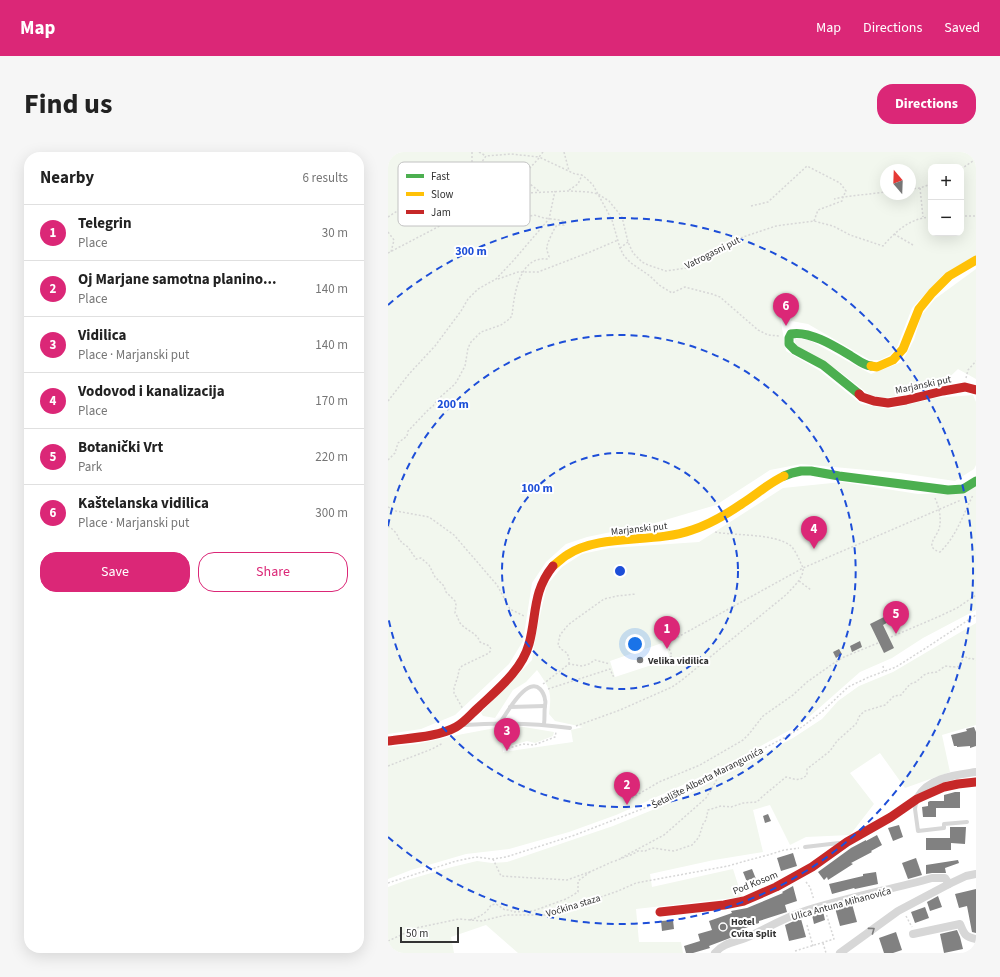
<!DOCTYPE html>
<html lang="en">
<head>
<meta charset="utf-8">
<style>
  body { margin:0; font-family:"Source Sans 3",sans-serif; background:#f6f6f6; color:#222 }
  .controls { position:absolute; right:12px; top:12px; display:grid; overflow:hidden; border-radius:8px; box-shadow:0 4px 16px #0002 }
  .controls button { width:36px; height:36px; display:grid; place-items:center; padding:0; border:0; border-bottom:1px solid #e0e0e0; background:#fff; color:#222; font:20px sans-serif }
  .compass { position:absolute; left:492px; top:12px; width:36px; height:36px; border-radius:50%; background:#fff; box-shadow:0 4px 16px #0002; rotate:341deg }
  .scale { position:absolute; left:12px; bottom:10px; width:59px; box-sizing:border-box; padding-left:4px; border:2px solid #333; border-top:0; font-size:11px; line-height:14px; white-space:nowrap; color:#333; -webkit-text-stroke:3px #fff; paint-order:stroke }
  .you { position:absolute; left:247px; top:492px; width:14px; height:14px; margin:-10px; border:3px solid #fff; border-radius:50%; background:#1a73e8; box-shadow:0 0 0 6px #1a73e833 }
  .badge { display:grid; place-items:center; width:26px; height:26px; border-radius:50%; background:#db2777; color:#fff; font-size:13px; font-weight:700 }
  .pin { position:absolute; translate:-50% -33px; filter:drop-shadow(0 1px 2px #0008) }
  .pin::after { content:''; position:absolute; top:21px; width:14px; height:12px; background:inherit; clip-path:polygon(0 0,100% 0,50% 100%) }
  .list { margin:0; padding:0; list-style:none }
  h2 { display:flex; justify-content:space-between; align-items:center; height:52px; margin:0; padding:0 16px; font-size:17px }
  h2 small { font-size:13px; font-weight:400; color:#767676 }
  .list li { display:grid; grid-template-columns:26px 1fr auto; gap:12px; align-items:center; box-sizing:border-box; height:56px; padding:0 16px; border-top:1px solid #e0e0e0 }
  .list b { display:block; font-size:15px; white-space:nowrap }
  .list p { margin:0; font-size:13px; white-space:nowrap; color:#767676 }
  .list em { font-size:13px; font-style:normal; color:#767676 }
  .actions { display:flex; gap:8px; padding:12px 16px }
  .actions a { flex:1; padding:9px 0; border:1px solid #db2777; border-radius:16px; text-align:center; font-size:14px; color:#db2777 }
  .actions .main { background:#db2777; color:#fff }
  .map { position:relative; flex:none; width:588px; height:801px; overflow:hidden; border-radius:16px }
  header { display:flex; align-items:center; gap:24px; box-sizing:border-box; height:56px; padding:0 20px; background:#db2777; color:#fff }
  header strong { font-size:19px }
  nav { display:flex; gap:22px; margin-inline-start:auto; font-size:14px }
  .intro { display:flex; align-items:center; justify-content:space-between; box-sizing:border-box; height:96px; padding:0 24px }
  h1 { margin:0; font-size:28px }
  .button { padding:10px 18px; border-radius:16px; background:#db2777; color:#fff; font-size:14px; font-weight:700 }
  main { display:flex; gap:24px; padding:0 24px }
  aside { flex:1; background:#fff; border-radius:16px; box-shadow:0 4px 16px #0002 }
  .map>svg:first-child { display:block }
  .green { fill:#f2f7ee; fill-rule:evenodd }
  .building { fill:#818181 }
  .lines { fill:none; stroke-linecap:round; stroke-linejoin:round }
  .path { stroke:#d7d7d7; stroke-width:1.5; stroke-dasharray:2 2; stroke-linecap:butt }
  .lane { stroke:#d7d7d7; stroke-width:4 }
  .street { stroke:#d7d7d7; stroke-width:8 }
  .fast { stroke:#4caf50; stroke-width:9 }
  .slow { stroke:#ffc107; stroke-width:9 }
  .jam { stroke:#c62828; stroke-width:9 }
  .oneway { stroke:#7d7d7d }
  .ring { fill:none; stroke:#1d4ed8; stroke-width:2; stroke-dasharray:7 5 }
  .poi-dot { fill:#7a7a7a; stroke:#fff; stroke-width:1.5 }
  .labels { text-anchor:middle; stroke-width:4; stroke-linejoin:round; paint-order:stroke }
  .street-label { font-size:10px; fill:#333; stroke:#fff }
  .poi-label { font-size:10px; font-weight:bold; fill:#333; stroke:#fff; text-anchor:start }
  .key { fill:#fff; stroke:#c2c2c2; stroke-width:1 }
  .key-label { font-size:11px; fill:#333 }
  .centre { fill:#1d4ed8; stroke:#fff; stroke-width:2 }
  .ring-label { font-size:12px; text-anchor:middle; font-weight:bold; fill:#1d4ed8; stroke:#fff; stroke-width:4; stroke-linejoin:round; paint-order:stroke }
</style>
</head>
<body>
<header>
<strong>Map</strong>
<nav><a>Map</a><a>Directions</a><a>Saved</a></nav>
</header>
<div class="intro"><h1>Find us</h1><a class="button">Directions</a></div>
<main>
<aside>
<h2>Nearby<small>6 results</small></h2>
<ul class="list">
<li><span class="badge">1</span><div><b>Telegrin</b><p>Place</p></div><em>30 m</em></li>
<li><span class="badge">2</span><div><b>Oj Marjane samotna planino...</b><p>Place</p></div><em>140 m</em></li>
<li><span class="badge">3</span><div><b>Vidilica</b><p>Place · Marjanski put</p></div><em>140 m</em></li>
<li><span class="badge">4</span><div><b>Vodovod i kanalizacija</b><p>Place</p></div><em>170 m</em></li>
<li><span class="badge">5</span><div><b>Botanički Vrt</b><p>Park</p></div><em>220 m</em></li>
<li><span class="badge">6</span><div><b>Kaštelanska vidilica</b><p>Place · Marjanski put</p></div><em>300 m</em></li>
</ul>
<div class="actions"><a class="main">Save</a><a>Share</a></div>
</aside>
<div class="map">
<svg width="588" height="801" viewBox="0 0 588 801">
  <rect width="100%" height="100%" fill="#fff"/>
  <g class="green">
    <path d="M0,0H588V104L555,123L524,156L509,195L502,203L492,208H482L420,172L403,169V162L392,165L398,199L432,219L473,252L502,257L547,246L585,243L588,250V313L586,317L567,329L512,321L413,312L382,318L328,353L267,371L199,385L178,392L158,410L144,431L135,489L121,512L67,563L33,577L0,582ZM543,15H573V81H543ZM498,18H522V42H498Z"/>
    <path d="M588,117V227L570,217L554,232L518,242L497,246L482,243L451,219L408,195L407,187L421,188L483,222L514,210L526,188L533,164L547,147Z"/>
    <path d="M454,330L530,342L575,341L588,333V458L535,486L504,506L472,520L413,572L334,615L264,647L228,663L181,680L121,697L78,702L23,718L0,727V595L29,592L75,582L124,573L166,580L165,584L147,591L139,589L115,596V600L185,590L183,578L195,575L167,569L161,562C164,539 162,537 149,518L138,530L125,538L107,566L95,564L93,561L144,508L148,481L159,433L174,415L194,402L222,396L311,390L395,336ZM277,490L282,507L227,525L222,509Z"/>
    <path d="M588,471V573L554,583L562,620L517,636L492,601L462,621L486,652L462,683L418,685L402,693L382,653L365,658L375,700L326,708L262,722L264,735L345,717L354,745L248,757L251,790H293L295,801H130L98,773L63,785L66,801H0V735L19,728L64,715L89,709L104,711L119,710L225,674L289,648L405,586L434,567L450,549L471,534L505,520Z"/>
  </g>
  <g class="building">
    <path d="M502,462L504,468L495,473L506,496L496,501L482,472Z"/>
    <path d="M472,489L474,495L464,500L462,494Z"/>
    <path d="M451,497L454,502L448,506L445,500Z"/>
    <path d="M586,575L588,580V594L582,596V594L569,595V594H566L563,583L579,579L578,577Z"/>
    <path d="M567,640H572V656H548V665H535L534,655L540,654V650L542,649H556V643Z"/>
    <path d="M380,662L383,669L377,671L375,664Z"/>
    <path d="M511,673L515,685L505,689L500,676Z"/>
    <path d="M562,675H578L577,692L563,691V698H538V686H562Z"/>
    <path d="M489,683L494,693L483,699L484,700L463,711L465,712L440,728L439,725L436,728L430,720L463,696L478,688V689Z"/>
    <path d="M405,701L409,714L393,719L389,706Z"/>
    <path d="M528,706L534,723L520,727L514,711Z"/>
    <path d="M570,708L571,711L557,716L558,721H544L538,722V713Z"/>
    <path d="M364,717L368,727L359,730L355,720Z"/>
    <path d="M488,720L490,732L467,737L466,736L444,742L441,732L475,724V722Z"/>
    <path d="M405,734L409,749L397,753L399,760L371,769V771L349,779L350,783L321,794L322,796L305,801H298L296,794L312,789L310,782L324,778L321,769L344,761L343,759L359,756L395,741L394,740Z"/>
    <path d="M588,737V781L584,780L579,754L571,756L567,742Z"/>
    <path d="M550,744L554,755L542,759L539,750Z"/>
    <path d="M464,752L469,770L452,774L447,756Z"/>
    <path d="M537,755L541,766L527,771L523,760Z"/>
    <path d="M435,759L437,768L426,772L424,763Z"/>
    <path d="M413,767L418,785L401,789L397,773L406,769Z"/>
    <path d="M285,768L286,777L274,779L273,769Z"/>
    <path d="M569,778L572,785L575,797L556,801L552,782Z"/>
    <path d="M508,780L514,798L505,801H496L491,786Z"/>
  </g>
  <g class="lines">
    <g class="path">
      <path d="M84,0V24"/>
      <path d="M91,0L98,4"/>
      <path d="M155,0L151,5L187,22L194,23L200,28L205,33L224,68L232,96L236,104L243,111L262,124L271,133L284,141L297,135L324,142L332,145L370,178L380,183L391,184"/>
      <path d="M176,0L181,19"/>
      <path d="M151,6L140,18L139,26L142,32L152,40"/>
      <path d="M573,17L588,7"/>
      <path d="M532,36L535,65"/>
      <path d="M522,37L532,36L543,32"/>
      <path d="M181,38L190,32L194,23"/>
      <path d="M363,54L380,50L419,14L452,31L458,39L455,45L446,47"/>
      <path d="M573,64H588"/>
      <path d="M0,65L17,54L41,45L84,24L98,4L123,2L151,5"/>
      <path d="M426,69L430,58L454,49L455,45L498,40"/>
      <path d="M0,80L6,88L3,100"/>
      <path d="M506,82L525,93"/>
      <path d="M232,96L240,90"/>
      <path d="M0,101L69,65L109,49L138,41L181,39L201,40L210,42L221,49L234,65L240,90L245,101L254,110L260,113L278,119L298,116L318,103L355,85L388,74L426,69L445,74L462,83L495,94C508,79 522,66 543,65"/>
      <path d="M110,127L130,120H150L202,100L230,88"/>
      <path d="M578,226L580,218L588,209"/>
      <path d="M0,249L21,222L47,194L73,159L80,147L90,137L108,127L125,109L161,67L167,39"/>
      <path d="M0,308L7,301L10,291L19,284L20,279L22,277L41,257L45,254L49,248L67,232L70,227L77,214L80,196L83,190L93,180L113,173L120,168L124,164C126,143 131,104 159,107L161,105C161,103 158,98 159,95C159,91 166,77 169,73H176L178,70L171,68L156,66L146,63L142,64L135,63L131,48V47L140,42"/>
      <path d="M547,346C551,355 554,367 551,377C548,386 536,395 552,400C568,385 575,363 585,343"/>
      <path d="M0,355L8,359L41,365L66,383L109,433L122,457L136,464"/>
      <path d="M0,374C5,377 10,382 11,388H12L14,391L20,395L28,407L33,406L41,413L47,425L56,434L58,440L67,449L68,453L67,461C70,464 70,469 73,472C79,479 89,481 92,490C97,493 102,492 103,498L101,501L74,514L71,518L70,524L66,536V541L75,557"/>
      <path d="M411,429L423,438"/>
      <path d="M503,485L552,464L569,456L588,443"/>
      <path d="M282,505L284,504L279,491L415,416L573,348"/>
      <path d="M181,512V506L179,501L173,497L170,493L172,483L180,473L188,467L216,447L229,444L248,442"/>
      <path d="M495,514L496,519"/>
      <path d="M155,532L181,512L194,514L201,512L207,508L222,512"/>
      <path d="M160,537L222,517L225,524H226"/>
      <path d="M188,574L232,558L284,535L294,528L399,442C405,435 416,426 415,416C414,413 412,410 411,407C409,403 406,397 403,394C386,381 348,384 327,380"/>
      <path d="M119,599L118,597L135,592L146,593L167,585L168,580"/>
      <path d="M0,614L44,597L55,591"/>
      <path d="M237,650L271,630L312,613L355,588L361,582L375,564L405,543L419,530L446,511L456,505L490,491"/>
      <path d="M233,706L276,683L318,646L334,619"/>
      <path d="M105,707L113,724L179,728L204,719L226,709"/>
      <path d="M227,709L245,702L250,699H257L264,696L286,699L304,693L311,685L315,672L318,668L320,658L333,654L343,655L355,651L369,650L375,644L398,625C406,627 411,630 419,623V617L442,599L449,589L468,572L472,563L477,559L497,553L506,544L513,543L522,532L528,530L536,523L541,521L549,520L557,514C570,515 573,518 575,504H577L580,507L583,506L588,508"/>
      <path d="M418,730L422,735L426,748"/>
      <path d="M0,731L68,709L88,705L105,707L118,705L187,683L267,652L394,587L414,575L436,558L460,535L481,525L508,515L541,494L588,463"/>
      <path d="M518,764L524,775"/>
      <path d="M82,768C91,765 98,762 103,753L108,752L117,758H122L125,760L145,759L178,747L190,740V729L202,720"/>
      <path d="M419,773L425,794"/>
      <path d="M0,789L28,776L71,767L94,769L118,763H157L178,756L193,752L230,739L248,731L340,714L361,708L380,703L396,698L411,696"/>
      <path d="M435,791L438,801"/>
      <path d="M407,799L446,787L438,761"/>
    </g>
    <g class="lane">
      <path d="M122,555L157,554"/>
      <path d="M112,571C118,562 139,524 152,537C154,539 157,544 157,548C158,550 157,552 157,554C156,560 157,566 156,572"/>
      <path d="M77,573C113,570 146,571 182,576"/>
      <path d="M528,651L527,657L530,679L556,676V672L579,670"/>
      <path d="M417,695L451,691"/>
    </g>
    <g class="street">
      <path d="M530,645C541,625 569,623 588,620"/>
      <path d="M525,782L572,772C576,782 577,785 588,787"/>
      <path d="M327,801C336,790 349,790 362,784C379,776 396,766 414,760C457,746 501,738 544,726H557L561,732"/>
      <path d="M452,801L510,759L561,732L578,724L588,722"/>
    </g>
    <g class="fast">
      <path d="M471,242L435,213L407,198L401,192V186L403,182C421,178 448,195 463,204C470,208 475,213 483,214"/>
      <path d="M396,324L404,321L413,319H423L451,324L560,338L575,337L588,329"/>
    </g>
    <g class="slow">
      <path d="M483,214L489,215L505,208L515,197L531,157L544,141L561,124L588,108"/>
      <path d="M165,414C169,411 174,406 179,403C212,381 265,392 304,378C323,372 339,362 355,351C369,342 381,331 396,324"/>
    </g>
    <g class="jam">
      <path d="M471,242L474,245L486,249L500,251L518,248L555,239L577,235L588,238"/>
      <path d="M0,589C21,586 50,585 68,575C77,570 83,562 91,555C110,537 134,518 141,492C149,463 144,440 165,414"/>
      <path d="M272,760L336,753L356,749L388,735L424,715L459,690L503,665L529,647L556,635L570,632L588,630"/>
    </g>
  </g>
  <defs><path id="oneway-chevron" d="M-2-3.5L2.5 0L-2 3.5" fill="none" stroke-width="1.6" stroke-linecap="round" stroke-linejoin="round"/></defs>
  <use class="oneway" href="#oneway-chevron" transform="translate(484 778) rotate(-36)"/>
  <g class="ring">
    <circle cx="232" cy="419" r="118"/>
    <path d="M0 374A236 236 0 1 1 0 464"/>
    <path d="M0 153A353 353 0 1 1 0 685"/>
  </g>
  <g class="poi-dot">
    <circle cx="252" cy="508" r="4"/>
    <circle cx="335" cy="775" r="4"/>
  </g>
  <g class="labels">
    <g class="street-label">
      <text transform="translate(324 100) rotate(-27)" y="4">Vatrogasni put</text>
      <text transform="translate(535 232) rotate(-12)" y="4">Marjanski put</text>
      <text transform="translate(251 376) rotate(-6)" y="4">Marjanski put</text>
      <text transform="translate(319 625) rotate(-27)" y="4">Šetalište Alberta Marangunića</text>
      <text transform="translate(367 730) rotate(-22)" y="4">Pod Kosom</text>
      <text transform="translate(453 751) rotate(-15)" y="4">Ulica Antuna Mihanovića</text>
      <text transform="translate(185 753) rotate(-17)" y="4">Voćkina staza</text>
    </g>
    <g class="poi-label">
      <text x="260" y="512">Velika vidilica</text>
      <text x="343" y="773">Hotel<tspan x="343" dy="12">Cvita Split</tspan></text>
    </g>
  </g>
  <rect x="10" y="10" width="132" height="64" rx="6" class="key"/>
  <rect x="18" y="22" width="18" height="4" fill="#4caf50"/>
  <rect x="18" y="40" width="18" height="4" fill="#ffc107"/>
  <rect x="18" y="58" width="18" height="4" fill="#c62828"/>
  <g class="key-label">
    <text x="43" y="28">Fast</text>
    <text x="43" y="46">Slow</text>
    <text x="43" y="64">Jam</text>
  </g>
  <circle cx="232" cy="419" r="6" class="centre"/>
  <g class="ring-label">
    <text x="83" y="103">300 m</text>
    <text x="65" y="256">200 m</text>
    <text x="149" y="340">100 m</text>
  </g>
</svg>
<div class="controls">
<button>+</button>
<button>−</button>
</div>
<svg class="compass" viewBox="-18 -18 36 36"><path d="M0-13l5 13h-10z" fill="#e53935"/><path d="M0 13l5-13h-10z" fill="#767676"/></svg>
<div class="scale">50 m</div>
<div class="you"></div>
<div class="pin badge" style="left:279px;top:497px">1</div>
<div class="pin badge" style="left:239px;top:653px">2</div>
<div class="pin badge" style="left:119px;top:599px">3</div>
<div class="pin badge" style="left:426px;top:397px">4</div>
<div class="pin badge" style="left:508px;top:482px">5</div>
<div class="pin badge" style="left:398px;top:174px">6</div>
</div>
</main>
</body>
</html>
